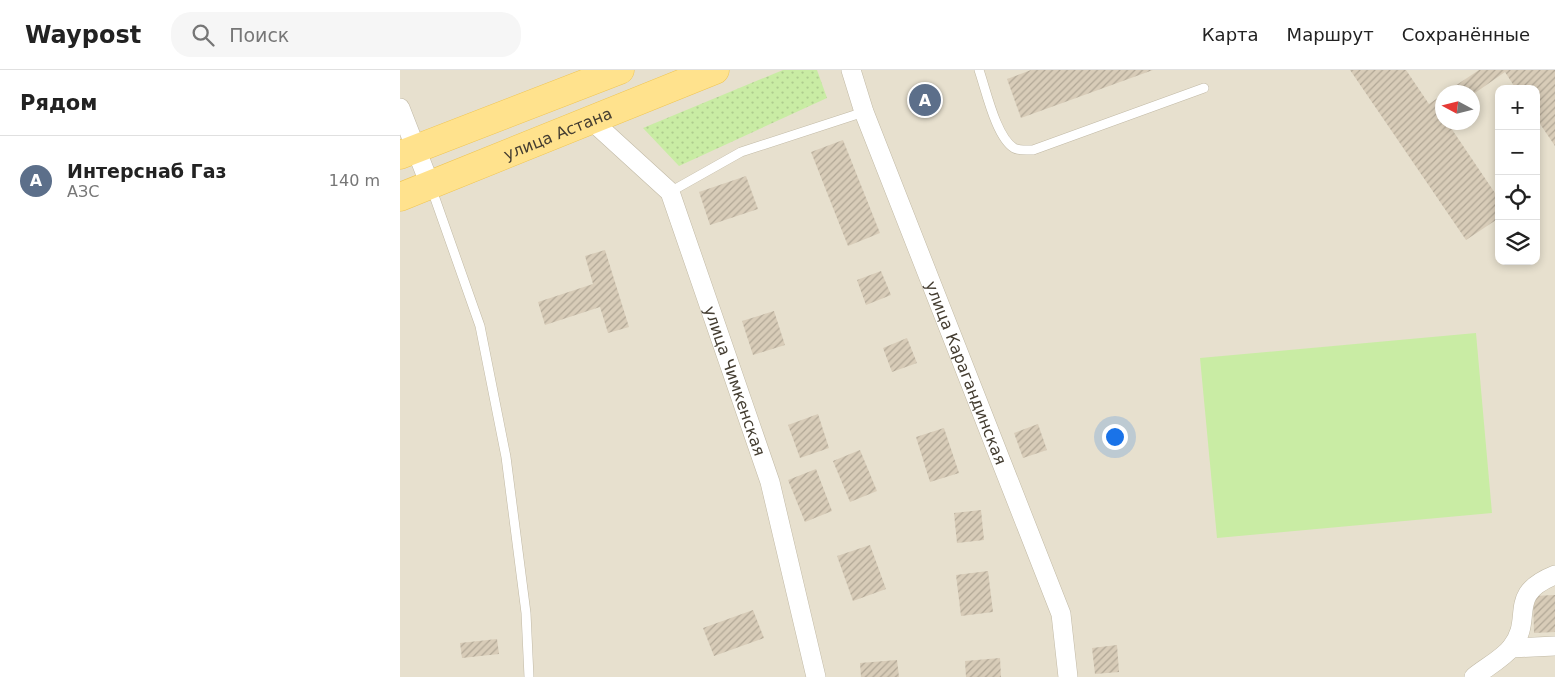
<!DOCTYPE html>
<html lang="ru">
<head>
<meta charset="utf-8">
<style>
  body { margin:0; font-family:"DejaVu Sans",sans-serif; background:#f6f6f6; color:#222 }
  .controls { position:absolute; right:15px; top:15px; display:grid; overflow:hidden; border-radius:10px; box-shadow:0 2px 8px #0003 }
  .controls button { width:45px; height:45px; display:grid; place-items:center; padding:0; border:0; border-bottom:1px solid #e0e0e0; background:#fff; color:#222; font:25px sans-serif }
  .compass { position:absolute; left:1035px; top:15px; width:45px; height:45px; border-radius:50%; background:#fff; box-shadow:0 2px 8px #0003; rotate:277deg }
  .you { position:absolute; left:714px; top:366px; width:18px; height:18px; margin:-12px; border:4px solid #fff; border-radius:50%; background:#1a73e8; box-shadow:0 0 0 8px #1a73e833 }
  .badge { display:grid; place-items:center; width:32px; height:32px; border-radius:50%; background:#1a73e8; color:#fff; font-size:16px; font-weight:700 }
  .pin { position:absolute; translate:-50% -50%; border:2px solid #fff; box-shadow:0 1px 5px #0006 }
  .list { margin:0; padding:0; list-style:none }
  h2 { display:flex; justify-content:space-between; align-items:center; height:65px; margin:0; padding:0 20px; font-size:21px }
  h2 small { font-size:16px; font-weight:400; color:#767676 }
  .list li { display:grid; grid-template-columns:32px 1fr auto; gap:15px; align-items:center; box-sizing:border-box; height:90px; padding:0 20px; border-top:1px solid #e0e0e0 }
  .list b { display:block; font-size:19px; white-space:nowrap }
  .list p { margin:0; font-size:16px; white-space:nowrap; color:#767676 }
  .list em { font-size:16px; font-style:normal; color:#767676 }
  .icon { flex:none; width:28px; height:28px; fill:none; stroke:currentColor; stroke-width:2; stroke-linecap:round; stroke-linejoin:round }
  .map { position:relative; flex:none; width:1155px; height:607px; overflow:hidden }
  header { display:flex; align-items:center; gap:30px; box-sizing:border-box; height:70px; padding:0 25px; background:#fff; border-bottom:1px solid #e0e0e0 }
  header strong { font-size:24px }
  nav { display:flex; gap:28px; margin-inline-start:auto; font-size:18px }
  .search { width:350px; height:45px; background:#f6f6f6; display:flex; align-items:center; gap:12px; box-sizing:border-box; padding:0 18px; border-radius:20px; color:#767676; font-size:19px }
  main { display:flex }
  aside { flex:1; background:#fff }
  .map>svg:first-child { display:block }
  .residential { fill:#e7e0ce; fill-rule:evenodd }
  .grass { fill:url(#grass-dots) }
  .park { fill:#c9eca4 }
  .building { fill:url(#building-hatch) }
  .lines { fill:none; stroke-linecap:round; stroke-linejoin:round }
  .service-casing { stroke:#c1b9a5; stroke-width:10 }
  .minor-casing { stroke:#c1b9a5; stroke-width:20 }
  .primary-casing { stroke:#f0c551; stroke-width:29 }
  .service { stroke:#fff; stroke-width:9 }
  .minor { stroke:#fff; stroke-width:19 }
  .primary { stroke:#ffe28d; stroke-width:28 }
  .labels { text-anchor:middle; stroke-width:5; stroke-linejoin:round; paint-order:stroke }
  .street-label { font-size:16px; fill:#443d31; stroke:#fff }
</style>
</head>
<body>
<header>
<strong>Waypost</strong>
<div class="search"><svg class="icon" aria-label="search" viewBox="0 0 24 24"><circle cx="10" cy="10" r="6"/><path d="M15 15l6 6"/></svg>Поиск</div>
<nav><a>Карта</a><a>Маршрут</a><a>Сохранённые</a></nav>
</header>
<main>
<aside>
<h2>Рядом<small></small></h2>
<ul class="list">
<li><span class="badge" style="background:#5c6f8a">A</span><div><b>Интерснаб Газ</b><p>АЗС</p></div><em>140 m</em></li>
</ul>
</aside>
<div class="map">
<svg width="1155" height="607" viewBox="0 0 1155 607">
  <defs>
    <pattern id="grass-dots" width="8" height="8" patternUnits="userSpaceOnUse" patternTransform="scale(1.25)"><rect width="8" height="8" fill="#c9eca4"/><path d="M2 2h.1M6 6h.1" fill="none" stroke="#aecb8e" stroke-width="1.8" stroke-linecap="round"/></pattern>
    <pattern id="building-hatch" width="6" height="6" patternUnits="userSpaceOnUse" patternTransform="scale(1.25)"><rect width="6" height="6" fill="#d8ccb8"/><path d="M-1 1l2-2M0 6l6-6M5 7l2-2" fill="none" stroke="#b1a796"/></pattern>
  </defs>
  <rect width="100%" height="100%" fill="#f3eee0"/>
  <path class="residential" d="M0,0H1155V607H0ZM1099,19H1136V191H1099ZM1042,22H1072V52H1042Z"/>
  <path class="grass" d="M383,0H417L427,28L279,96L243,58Z"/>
  <path class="park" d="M1076,263L1092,443L817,468L800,288Z"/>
  <g class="building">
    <path d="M631,0H753L621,48L607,9Z"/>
    <path d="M950,0H1006L1029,34L1042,25V52H1047L1099,129V148L1066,170Z"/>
    <path d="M1079,0H1155V76L1136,48V19H1116L1105,2L1072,25V22H1046Z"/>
    <path d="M535,16L541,36L515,43L509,23Z"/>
    <path d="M443,70L480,163L448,176L411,82Z"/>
    <path d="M346,106L358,139L310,155L299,122Z"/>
    <path d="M205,180L229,257L208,263L200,237L145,255L138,232L193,214L185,186Z"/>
    <path d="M481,201L491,225L466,235L457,210Z"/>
    <path d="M374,241L385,275L353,285L342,251Z"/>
    <path d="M507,268L517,293L492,302L483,278Z"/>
    <path d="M418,344L429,378L400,388L388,355Z"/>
    <path d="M638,354L647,380L623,388L614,363Z"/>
    <path d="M544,358L559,403L530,412L516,367Z"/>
    <path d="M460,380L477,421L450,432L433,391Z"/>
    <path d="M416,399L432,441L405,452L388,410Z"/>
    <path d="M581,440L584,470L557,473L554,443Z"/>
    <path d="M470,475L486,519L453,531L437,486Z"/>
    <path d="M588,501L593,542L561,546L556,505Z"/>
    <path d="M1155,525V562L1134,563L1133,526Z"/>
    <path d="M353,540L364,568L314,586L303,558Z"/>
    <path d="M97,569L99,584L62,588L60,573Z"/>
    <path d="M717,575L719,602L695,604L692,578Z"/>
    <path d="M600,588L601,607H566L565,591Z"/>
    <path d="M497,590L499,607H461L460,593Z"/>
  </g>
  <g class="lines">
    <defs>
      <g id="service">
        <path d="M579,0C586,20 596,67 614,78C620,81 626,80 633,80L804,18"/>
        <path d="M31,117L80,256L106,387L126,543L129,607"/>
        <path d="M270,122L341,82L464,42"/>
      </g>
      <g id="minor">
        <path id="s1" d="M451,0L464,42L661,544L668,607"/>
        <path d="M0,38L30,115"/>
        <path id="s2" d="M190,49L270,122L370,412L416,607"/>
        <path d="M1111,578L1155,576"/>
        <path d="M1074,607C1085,598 1102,589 1111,578C1135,548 1105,525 1155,505"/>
      </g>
      <g id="primary">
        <path d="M0,85L220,0"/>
        <path id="s3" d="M0,127L315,0"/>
      </g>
    </defs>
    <use href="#service" class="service-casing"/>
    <use href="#minor" class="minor-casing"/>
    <use href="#primary" class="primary-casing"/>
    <use href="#service" class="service"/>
    <use href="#minor" class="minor"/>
    <use href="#primary" class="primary"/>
  </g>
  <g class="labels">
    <g class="street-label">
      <text dy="6" stroke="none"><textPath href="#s3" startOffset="170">улица Астана</textPath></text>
      <text dy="6" stroke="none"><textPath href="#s1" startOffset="324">улица Карагандинская</textPath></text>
      <text dy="6" stroke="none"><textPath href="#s2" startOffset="308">улица Чимкенская</textPath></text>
    </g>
  </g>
</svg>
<div class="controls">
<button>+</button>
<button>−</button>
<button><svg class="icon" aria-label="locate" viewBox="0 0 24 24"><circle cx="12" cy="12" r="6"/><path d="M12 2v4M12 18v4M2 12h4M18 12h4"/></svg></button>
<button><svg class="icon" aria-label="layers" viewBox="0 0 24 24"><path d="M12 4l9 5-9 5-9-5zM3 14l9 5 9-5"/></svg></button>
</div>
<svg class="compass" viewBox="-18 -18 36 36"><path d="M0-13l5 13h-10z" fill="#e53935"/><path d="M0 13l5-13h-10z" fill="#767676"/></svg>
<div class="you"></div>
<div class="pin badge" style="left:525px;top:30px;background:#5c6f8a">A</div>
</div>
</main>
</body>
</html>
